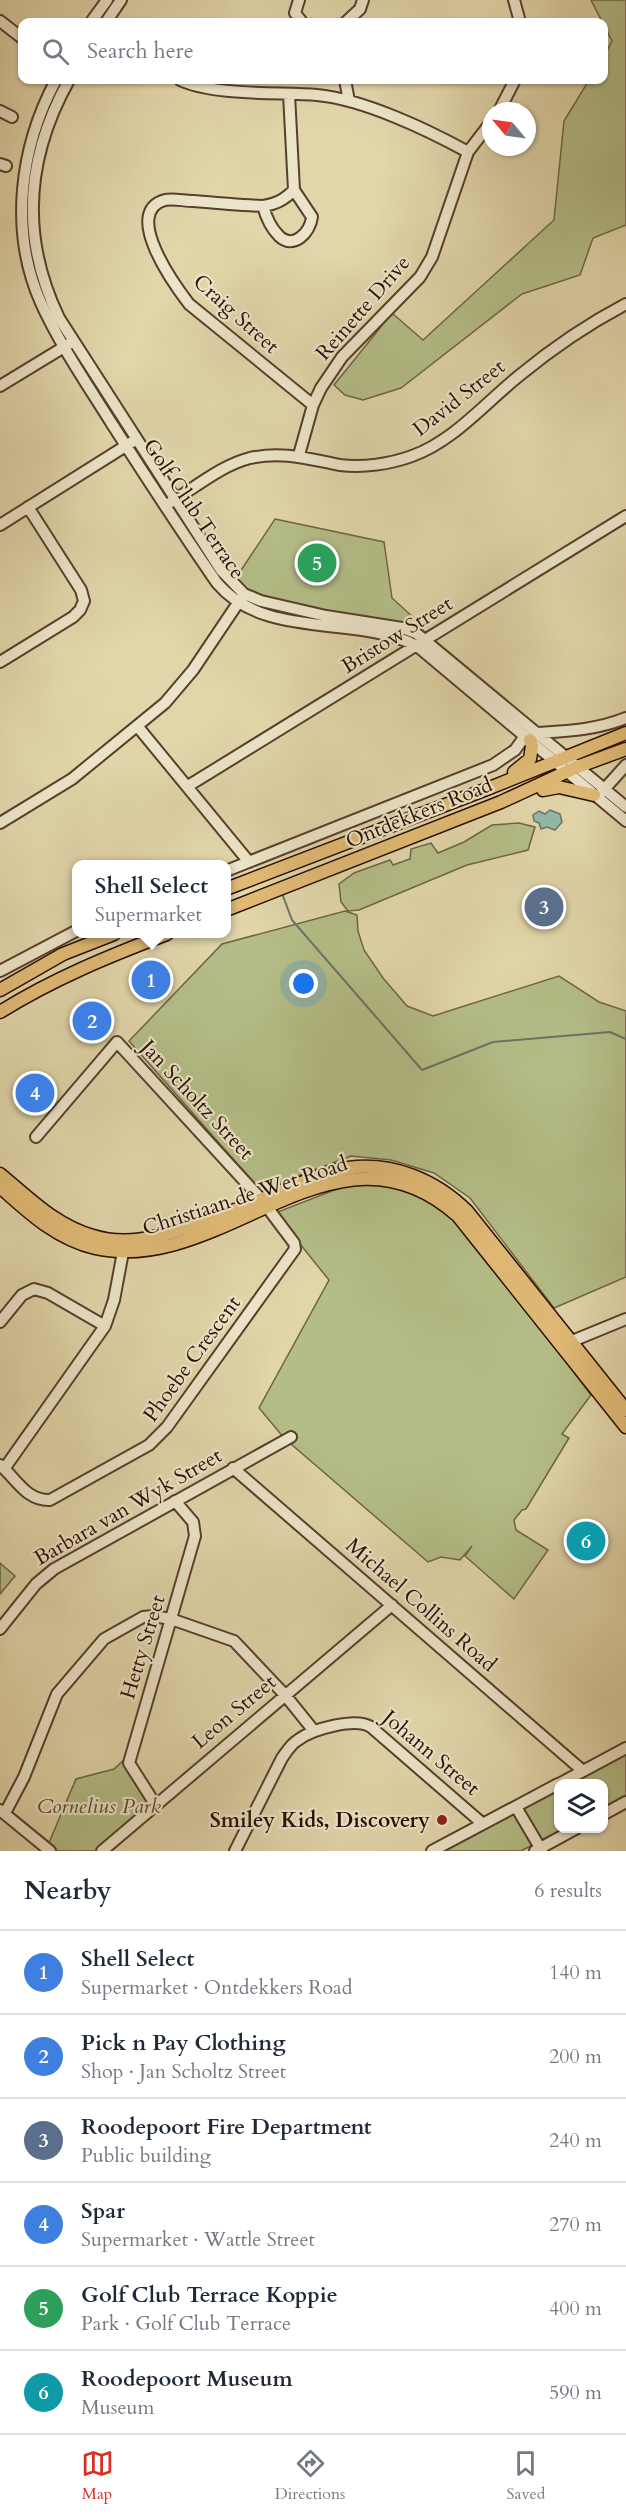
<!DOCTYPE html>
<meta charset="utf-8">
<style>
body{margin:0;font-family:Cardo,serif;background:#f2f2f3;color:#1f2937}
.controls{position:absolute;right:18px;bottom:18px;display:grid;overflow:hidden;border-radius:12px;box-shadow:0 2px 4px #0004}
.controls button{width:54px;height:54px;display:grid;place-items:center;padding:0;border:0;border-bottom:2px solid #e0e1e3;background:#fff;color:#1f2937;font:30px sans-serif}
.compass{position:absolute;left:482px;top:102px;width:54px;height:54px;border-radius:50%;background:#fff;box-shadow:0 2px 4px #0004;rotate:299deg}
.you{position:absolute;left:304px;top:984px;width:21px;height:21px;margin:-15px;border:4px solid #fff;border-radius:50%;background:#1a73e8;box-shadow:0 0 0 9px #1a73e833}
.badge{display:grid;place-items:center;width:39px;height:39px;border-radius:50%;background:#d93025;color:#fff;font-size:20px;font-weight:700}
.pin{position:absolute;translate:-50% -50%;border:3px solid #fff;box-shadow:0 2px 6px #0006}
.popup{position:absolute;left:72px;top:860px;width:159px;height:78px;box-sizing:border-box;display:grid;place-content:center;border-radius:12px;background:#fff;filter:drop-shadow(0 2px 4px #0005);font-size:20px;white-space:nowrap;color:#747a83}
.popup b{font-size:22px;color:#1f2937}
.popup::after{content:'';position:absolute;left:50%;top:100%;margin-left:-12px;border:12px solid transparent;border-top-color:#fff}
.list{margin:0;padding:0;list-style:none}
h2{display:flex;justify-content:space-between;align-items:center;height:78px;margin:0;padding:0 24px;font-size:26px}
h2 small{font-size:20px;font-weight:400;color:#747a83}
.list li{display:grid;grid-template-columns:39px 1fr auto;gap:18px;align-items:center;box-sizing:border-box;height:84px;padding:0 24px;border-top:2px solid #e0e1e3}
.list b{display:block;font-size:22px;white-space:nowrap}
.list p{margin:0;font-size:20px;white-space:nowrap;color:#747a83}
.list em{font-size:20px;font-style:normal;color:#747a83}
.icon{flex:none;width:33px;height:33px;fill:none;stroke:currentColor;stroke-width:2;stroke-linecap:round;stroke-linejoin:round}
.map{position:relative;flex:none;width:626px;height:1851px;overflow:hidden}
.search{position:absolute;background:#fff;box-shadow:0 2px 4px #0004;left:18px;right:18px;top:18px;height:66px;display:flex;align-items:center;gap:15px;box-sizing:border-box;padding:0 21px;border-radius:12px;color:#747a83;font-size:22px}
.sheet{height:582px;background:#fff}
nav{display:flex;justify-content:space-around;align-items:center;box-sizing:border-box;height:84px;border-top:2px solid #e0e1e3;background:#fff;font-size:16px;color:#747a83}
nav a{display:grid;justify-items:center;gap:3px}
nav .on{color:#d93025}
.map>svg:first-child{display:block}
.green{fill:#b4bd87;stroke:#6e6544;stroke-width:1.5}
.water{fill:#94b9a8;stroke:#697465;stroke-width:1.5}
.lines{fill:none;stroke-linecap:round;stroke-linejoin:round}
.stream{stroke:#697465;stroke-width:2}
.minor-casing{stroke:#573f2b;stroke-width:14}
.major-casing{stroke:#290d01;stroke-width:15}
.minor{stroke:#ece4c8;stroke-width:10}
.major{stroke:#e0ba75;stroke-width:12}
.poi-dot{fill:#8f2418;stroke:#ece4c8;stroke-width:2}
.labels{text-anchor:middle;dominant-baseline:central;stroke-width:4.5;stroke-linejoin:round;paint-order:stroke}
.street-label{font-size:21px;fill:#290d01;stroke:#ece4c8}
.park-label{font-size:21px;font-style:italic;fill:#5a4b30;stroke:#ece4c8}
.poi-label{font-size:21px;font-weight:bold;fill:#290d01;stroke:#ece4c8;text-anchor:end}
</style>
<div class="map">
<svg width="626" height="1851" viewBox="0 0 626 1851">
<rect width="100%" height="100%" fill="#e1d5aa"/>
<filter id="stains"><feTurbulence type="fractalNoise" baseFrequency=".00333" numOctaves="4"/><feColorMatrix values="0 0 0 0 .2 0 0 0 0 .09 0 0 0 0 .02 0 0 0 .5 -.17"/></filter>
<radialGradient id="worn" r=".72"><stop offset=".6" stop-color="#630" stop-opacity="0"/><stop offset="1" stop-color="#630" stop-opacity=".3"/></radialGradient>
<path class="green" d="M591 0H626V225L593 238 580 275 522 294 401 388 363 400 345 395 334 385 392 313 423 340 554 220 564 121 589 80H604V56L612 41Z
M275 519 384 542 392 598 414 618 416 633 287 608 232 584Z
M519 823 535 827 528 850 467 865 359 910 348 911 341 902 339 884 354 873 390 860 393 865 410 859 411 849 431 843 438 853 464 842 492 825Z
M345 911 357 915 358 931 364 950 383 978 407 1006 433 1016 559 976 599 1002 626 1011V1277L554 1308 470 1198 434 1173 391 1160 351 1156 266 1188 257 1186 129 1041 222 944Z
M377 1181 432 1199 469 1231 591 1395 562 1434 569 1438 526 1509 522 1510 514 1520 516 1530 548 1550 514 1599 465 1556 472 1546 460 1560 441 1557 428 1562 284 1438 259 1408 329 1280 275 1213 350 1184Z
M0 1563 15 1576 0 1594Z
M626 1754V1795L604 1807V1784H571Z
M125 1759 151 1801 97 1851H56L48 1845 76 1779 114 1769Z
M558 1790V1828L563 1829 521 1851H443Z"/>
<path class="water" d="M550 810 560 814 562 822 555 830 547 827 541 829 539 823 534 821 533 815 539 811 545 814Z"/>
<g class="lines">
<path class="stream" d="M283 896 292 920 422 1070 493 1042 610 1032 626 1039"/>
<g class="minor-casing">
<path id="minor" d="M299 0 295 13 302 22
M514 0 520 22
M0 21 22 38
M91 22 107 0
M106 22 121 0
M346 22 360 9 363 0
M56 80C20 147 9 231 41 303 60 345 87 384 112 424 146 477 181 531 217 583 266 641 356 614 417 646L626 821
M69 80C26 157 20 237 59 318L221 570 244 594 261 601 326 616 402 628 416 633 626 807
M180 80C214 96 279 92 317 95 363 99 428 130 468 152
M345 80 349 101
M289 94 294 190C284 200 276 204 263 206 239 205 216 203 193 201 184 201 173 198 165 200 121 212 176 287 189 304L313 405
M0 111 12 117
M499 111 515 80
M0 164 6 166
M263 206C266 217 271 228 279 236 293 250 310 233 312 217L294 190
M0 386 69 344
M299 455 313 405 321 388 342 357 420 277 432 257 468 152 491 122
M171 502C196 487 222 465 250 458 284 451 308 459 340 465 363 468 390 464 412 456 454 441 486 402 520 375 554 347 588 324 626 304
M0 525 132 442
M0 662 73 617 80 610 84 601 81 590 28 507
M138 727 249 862
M536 733C568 731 596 730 626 718
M188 786 626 516
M600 794 626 765
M0 823 72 779 165 703 193 670 242 597
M226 871 493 765 515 750 525 736
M0 971 76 931
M0 1322 22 1295 34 1289 48 1293 105 1326
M565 1344 626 1319
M0 1465C16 1478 26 1501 50 1500L149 1445 167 1427 295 1249 294 1243 261 1199 117 1042 36 1137
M233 1468 583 1771
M4 1469 105 1326 114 1300 123 1252
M0 1629 36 1584 54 1569 291 1437
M559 1784 626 1748
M155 1804 129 1763 195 1536 193 1522 175 1501
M516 1807 542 1851
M0 1810 50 1851
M5 1813 24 1777 57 1694 104 1639 143 1617 153 1616 171 1619 234 1641 285 1695 314 1731
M604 1814 626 1802
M102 1851 392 1605
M235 1851 282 1758C287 1751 291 1744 298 1740 312 1729 356 1717 371 1727L483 1824
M432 1851 558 1784
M535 1851 577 1828"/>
</g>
<g class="major-casing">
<path id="major" d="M514 772 530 759 532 746 530 740
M543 790 559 787 594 795
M226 889 487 789 626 733
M226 910 501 802 577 767 626 749
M0 990 63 954 114 934
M0 1012C53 979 109 956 167 934
M0 1174C29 1198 56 1226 93 1236 125 1246 155 1238 186 1228 223 1216 260 1200 296 1185 313 1179 330 1170 348 1168 393 1162 435 1180 467 1211L626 1410
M0 1187C28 1212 56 1239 95 1248 224 1277 335 1106 458 1216L626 1427"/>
</g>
<use href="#minor" class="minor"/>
<use href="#major" class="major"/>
</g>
<circle class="poi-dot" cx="442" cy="1820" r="6"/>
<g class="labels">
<g class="street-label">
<text transform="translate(363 308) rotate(-49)">Reinette Drive</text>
<text transform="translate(236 314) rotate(42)">Craig Street</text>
<text transform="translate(459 398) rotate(-38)">David Street</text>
<text transform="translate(194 509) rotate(56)">Golf Club Terrace</text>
<text transform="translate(397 635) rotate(-32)">Bristow Street</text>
<text transform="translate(419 813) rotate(-22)">Ontdekkers Road</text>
<text transform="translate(197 1100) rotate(47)">Jan Scholtz Street</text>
<text transform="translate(245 1196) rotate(-18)">Christiaan de Wet Road</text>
<text transform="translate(192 1359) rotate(-54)">Phoebe Crescent</text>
<text transform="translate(128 1507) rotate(-30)">Barbara van Wyk Street</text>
<text transform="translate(421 1605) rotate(41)">Michael Collins Road</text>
<text transform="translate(143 1647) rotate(-73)">Hetty Street</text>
<text transform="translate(234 1712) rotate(-40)">Leon Street</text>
<text transform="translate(431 1753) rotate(40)">Johann Street</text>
</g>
<g class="park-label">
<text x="99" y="1806">Cornelius Park</text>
</g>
<g class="poi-label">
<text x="430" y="1820">Smiley Kids, Discovery</text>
</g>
</g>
<rect width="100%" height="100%" filter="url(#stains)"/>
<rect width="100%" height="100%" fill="url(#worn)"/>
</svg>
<div class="controls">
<button><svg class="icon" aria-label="layers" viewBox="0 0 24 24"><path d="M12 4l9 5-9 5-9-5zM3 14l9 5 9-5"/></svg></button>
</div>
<svg class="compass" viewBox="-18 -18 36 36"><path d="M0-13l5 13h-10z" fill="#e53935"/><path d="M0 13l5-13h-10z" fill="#747a83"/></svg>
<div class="you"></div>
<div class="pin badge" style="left:151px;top:980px;background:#3f7fe0">1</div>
<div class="popup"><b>Shell Select</b>Supermarket</div>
<div class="pin badge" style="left:92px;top:1021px;background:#3f7fe0">2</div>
<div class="pin badge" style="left:544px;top:907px;background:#5c6f8a">3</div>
<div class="pin badge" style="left:35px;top:1093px;background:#3f7fe0">4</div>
<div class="pin badge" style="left:317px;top:563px;background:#2e9e5b">5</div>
<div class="pin badge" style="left:586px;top:1541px;background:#0f9aa8">6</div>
<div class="search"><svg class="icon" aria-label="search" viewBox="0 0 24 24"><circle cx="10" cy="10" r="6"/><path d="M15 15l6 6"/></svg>Search here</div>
</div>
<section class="sheet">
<h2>Nearby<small>6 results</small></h2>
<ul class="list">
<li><span class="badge" style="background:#3f7fe0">1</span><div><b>Shell Select</b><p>Supermarket · Ontdekkers Road</p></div><em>140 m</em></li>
<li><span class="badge" style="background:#3f7fe0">2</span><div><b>Pick n Pay Clothing</b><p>Shop · Jan Scholtz Street</p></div><em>200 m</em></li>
<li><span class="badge" style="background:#5c6f8a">3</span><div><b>Roodepoort Fire Department</b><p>Public building</p></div><em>240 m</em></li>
<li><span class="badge" style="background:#3f7fe0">4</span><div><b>Spar</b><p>Supermarket · Wattle Street</p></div><em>270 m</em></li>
<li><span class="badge" style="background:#2e9e5b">5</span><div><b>Golf Club Terrace Koppie</b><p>Park · Golf Club Terrace</p></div><em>400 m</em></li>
<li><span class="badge" style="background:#0f9aa8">6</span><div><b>Roodepoort Museum</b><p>Museum</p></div><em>590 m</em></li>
</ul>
</section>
<nav>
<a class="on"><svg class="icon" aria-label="map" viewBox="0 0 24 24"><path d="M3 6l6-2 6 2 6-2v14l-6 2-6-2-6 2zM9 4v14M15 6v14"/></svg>Map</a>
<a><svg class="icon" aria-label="directions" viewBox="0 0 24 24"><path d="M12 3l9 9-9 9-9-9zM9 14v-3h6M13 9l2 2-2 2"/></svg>Directions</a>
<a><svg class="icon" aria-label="saved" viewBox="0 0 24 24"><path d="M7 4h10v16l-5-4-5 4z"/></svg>Saved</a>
</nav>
